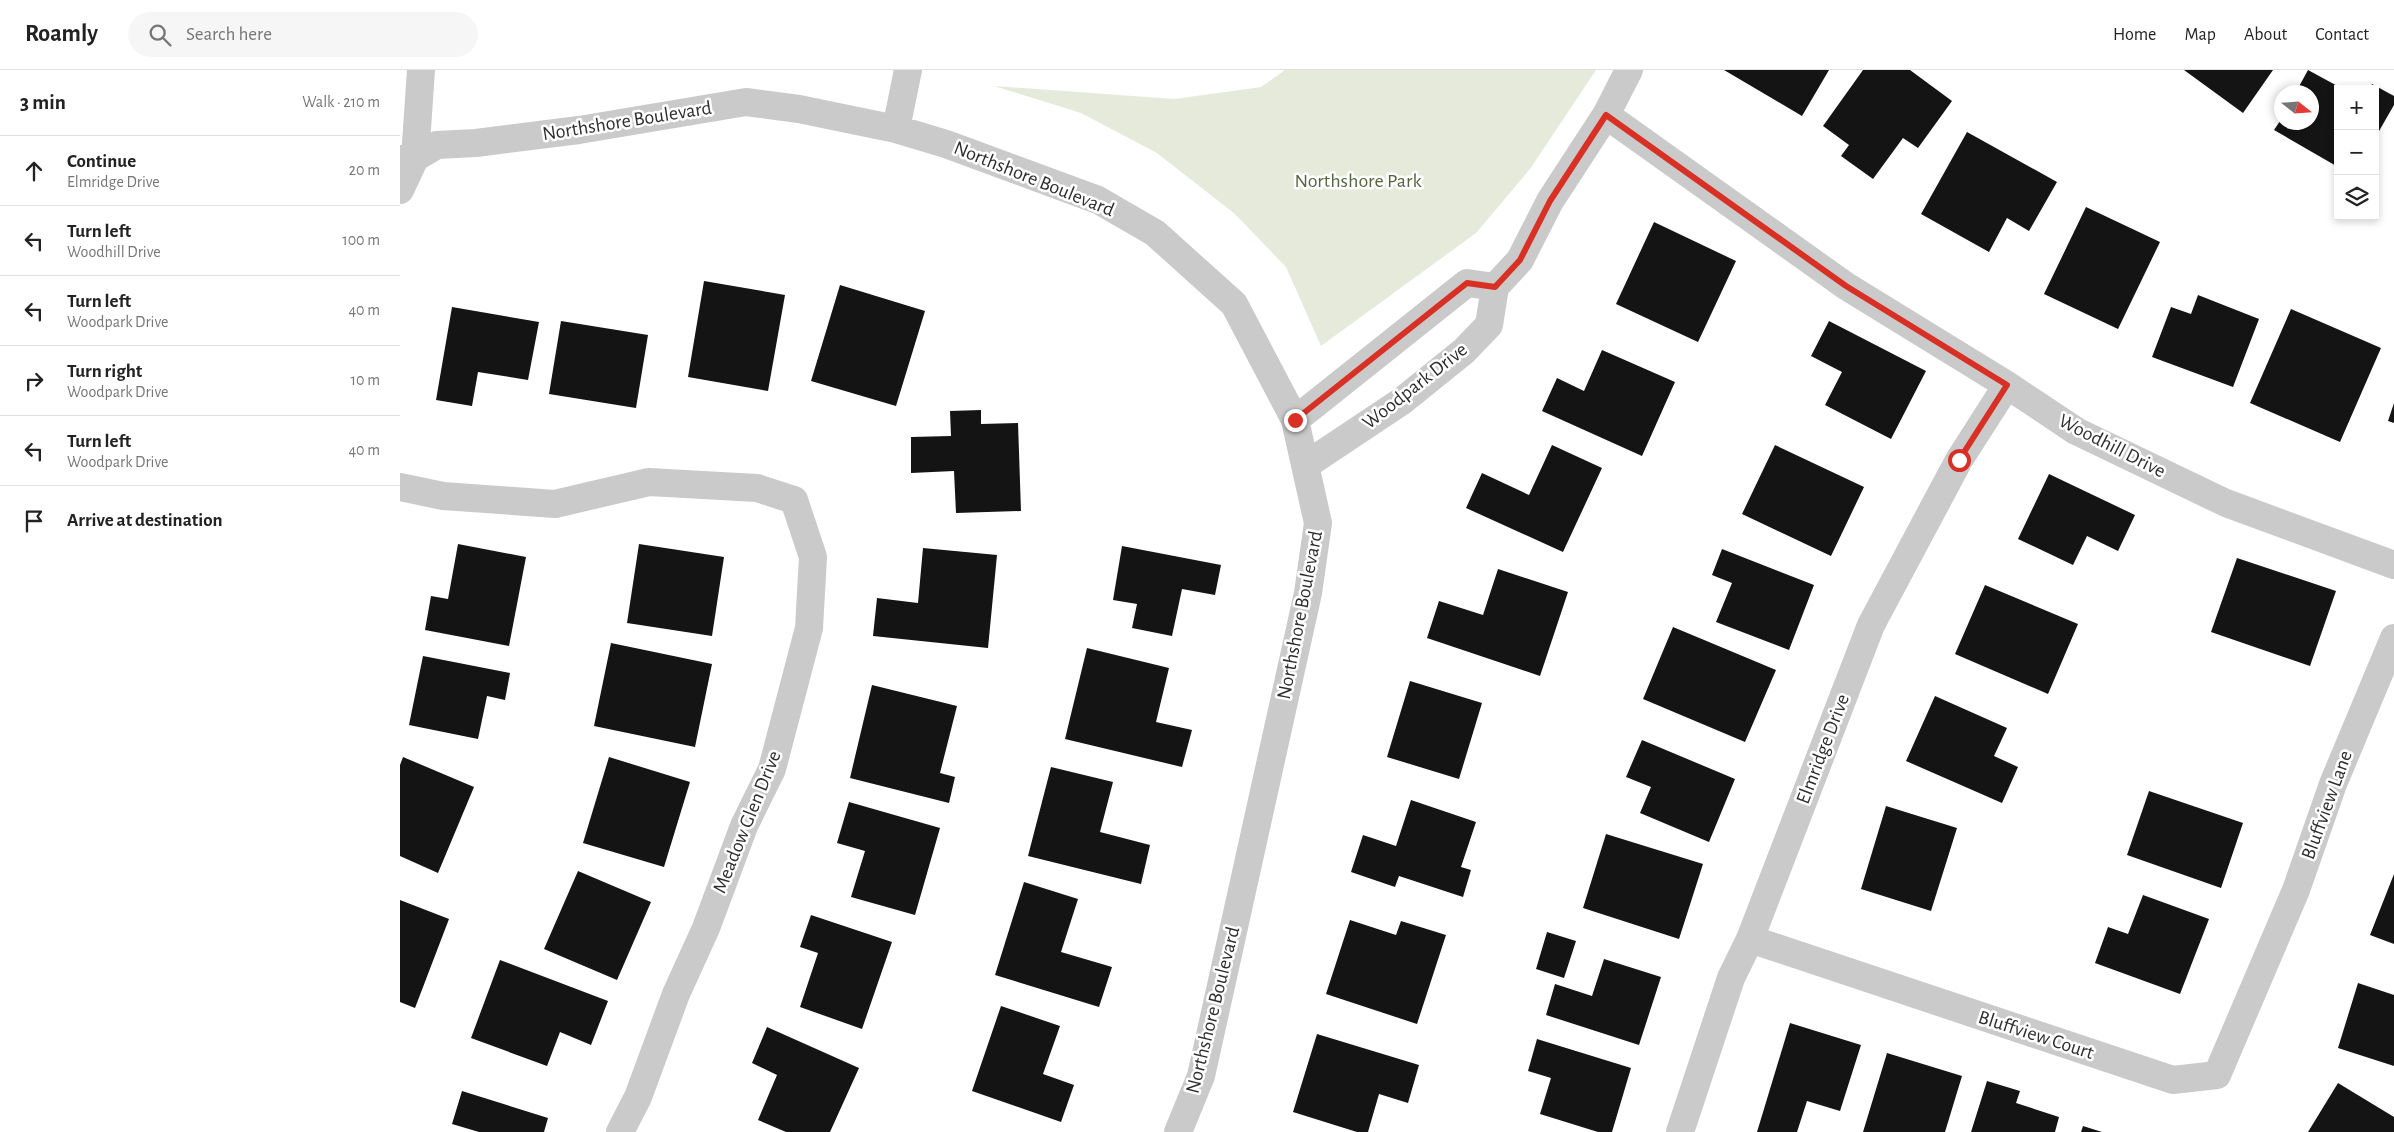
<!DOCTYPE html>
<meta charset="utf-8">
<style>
body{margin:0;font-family:"Alegreya Sans",sans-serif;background:#f6f6f6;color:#222}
.controls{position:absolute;right:15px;top:15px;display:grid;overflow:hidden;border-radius:0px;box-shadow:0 2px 8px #0003}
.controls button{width:45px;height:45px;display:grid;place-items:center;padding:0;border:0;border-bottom:1px solid #e0e0e0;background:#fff;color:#222;font:25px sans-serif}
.compass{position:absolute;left:1874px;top:15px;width:45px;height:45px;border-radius:50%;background:#fff;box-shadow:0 2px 8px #0003;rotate:107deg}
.stop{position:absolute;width:15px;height:15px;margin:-11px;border:4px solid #d93025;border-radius:50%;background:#fff}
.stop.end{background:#d93025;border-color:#fff;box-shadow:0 1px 5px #0008}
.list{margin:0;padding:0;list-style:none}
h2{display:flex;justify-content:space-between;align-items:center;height:65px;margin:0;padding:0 20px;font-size:21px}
h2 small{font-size:16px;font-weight:400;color:#767676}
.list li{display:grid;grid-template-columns:32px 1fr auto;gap:15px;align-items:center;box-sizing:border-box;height:70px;padding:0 20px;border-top:1px solid #e0e0e0}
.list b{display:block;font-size:19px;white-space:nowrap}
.list p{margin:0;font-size:16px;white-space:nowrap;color:#767676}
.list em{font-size:16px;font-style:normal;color:#767676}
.icon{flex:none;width:28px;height:28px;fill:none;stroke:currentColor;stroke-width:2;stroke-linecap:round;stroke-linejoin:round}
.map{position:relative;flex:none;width:1994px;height:1062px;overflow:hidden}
header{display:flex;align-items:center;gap:30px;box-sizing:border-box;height:70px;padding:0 25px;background:#fff;border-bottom:1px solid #e0e0e0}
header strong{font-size:24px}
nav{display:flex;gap:28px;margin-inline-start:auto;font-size:18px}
.search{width:350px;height:45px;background:#f6f6f6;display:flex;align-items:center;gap:12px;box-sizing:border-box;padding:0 18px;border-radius:28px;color:#767676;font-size:19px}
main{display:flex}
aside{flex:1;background:#fff}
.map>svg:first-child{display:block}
.green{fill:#e5eadb}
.building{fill:#141414}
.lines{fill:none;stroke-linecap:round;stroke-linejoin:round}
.minor{stroke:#cacaca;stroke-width:28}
.route{stroke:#d93025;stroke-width:6}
.labels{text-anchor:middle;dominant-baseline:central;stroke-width:5;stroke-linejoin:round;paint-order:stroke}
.street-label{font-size:20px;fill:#2d2d2d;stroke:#fff}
.park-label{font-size:20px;fill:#55663c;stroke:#fff}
</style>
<header>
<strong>Roamly</strong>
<div class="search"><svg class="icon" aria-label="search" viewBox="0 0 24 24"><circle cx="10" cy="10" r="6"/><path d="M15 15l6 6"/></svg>Search here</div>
<nav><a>Home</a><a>Map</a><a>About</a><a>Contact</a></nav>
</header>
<main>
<aside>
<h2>3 min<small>Walk · 210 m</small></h2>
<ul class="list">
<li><svg class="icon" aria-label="ahead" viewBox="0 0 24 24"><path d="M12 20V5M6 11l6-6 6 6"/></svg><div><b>Continue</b><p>Elmridge Drive</p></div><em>20 m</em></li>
<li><svg class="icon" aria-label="left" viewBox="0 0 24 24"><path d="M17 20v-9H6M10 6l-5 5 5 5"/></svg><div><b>Turn left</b><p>Woodhill Drive</p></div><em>100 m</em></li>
<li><svg class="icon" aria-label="left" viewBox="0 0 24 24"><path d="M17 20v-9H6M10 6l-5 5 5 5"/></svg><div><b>Turn left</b><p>Woodpark Drive</p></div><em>40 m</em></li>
<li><svg class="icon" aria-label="right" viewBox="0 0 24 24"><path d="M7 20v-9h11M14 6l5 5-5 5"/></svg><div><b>Turn right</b><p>Woodpark Drive</p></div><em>10 m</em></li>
<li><svg class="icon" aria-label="left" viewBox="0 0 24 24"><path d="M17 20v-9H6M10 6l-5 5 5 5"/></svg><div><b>Turn left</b><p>Woodpark Drive</p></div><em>40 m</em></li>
<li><svg class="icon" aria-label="arrive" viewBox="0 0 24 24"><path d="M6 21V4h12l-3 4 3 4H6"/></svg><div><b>Arrive at destination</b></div></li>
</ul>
</aside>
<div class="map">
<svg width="1994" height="1062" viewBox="0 0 1994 1062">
<rect width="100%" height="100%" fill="#fff"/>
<path class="green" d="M885 0H1196L1130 99 1076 163 921 276 886 197 835 144 757 83 681 43 594 16 774 29 861 17Z"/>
<path class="building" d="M1324 0H1429L1402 46Z
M1463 0H1510L1552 31 1518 78 1503 68 1473 109 1441 86 1449 75 1423 56Z
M1784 0H1873L1843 43Z
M1908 0 1943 19H1938V97L1874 60 1882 48V52H1912V22H1896Z
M1972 14 1994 26V35L1975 68V19H1970Z
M1567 62 1657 112 1629 161 1607 148 1589 182 1521 144Z
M1686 137 1760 172 1718 259 1644 224Z
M1254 152 1336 191 1298 272 1216 234Z
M304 211 385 225 368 321 288 307Z
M440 215 525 241 496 336 411 311Z
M1798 225 1859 249 1833 317 1752 287 1771 237 1791 244Z
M52 237 139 252 128 310 78 302 72 336 36 330Z
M1891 239 1981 278 1940 372 1850 333Z
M161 251 248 265 236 338 149 324Z
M1429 251 1526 301 1491 369 1425 335 1442 302 1411 286Z
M1202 280 1275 312 1242 386 1142 341 1157 308 1184 321Z
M1994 333V353L1988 351Z
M581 340V354L618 353 621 441 556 443 554 401 511 403V367L551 366 550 341Z
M1152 375 1202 398 1163 482 1066 438 1082 403 1129 425Z
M1375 375 1464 417 1431 486 1342 444Z
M1649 404 1735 445 1718 481 1687 466 1673 495 1618 469Z
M58 474 126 487 109 576 25 560 31 526 48 529Z
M239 474 324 487 312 566 227 553Z
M722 476 821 495 815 525 782 519 772 566 732 558 737 534 713 530Z
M523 478 597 485 588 578 473 566 477 528 518 533Z
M1322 479 1414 515 1389 580 1316 552 1332 513 1312 505Z
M1837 488 1936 521 1910 596 1811 562Z
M1098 499 1168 522 1140 606 1027 568 1039 531 1083 545Z
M1585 515 1678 554 1648 624 1555 584Z
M1273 557 1376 600 1345 672 1243 629Z
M211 573 312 594 295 677 194 656Z
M687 578 769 598 756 652 792 660 782 697 665 669Z
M23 586 110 603 105 630 87 626 78 669 9 655Z
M1010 611 1082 633 1059 709 987 687Z
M472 615 557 636 540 703 555 707 549 733 450 708Z
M1535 626 1607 658 1594 686 1618 697 1602 733 1506 691Z
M1242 670 1335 709 1309 772 1240 743 1251 717 1226 707Z
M3 687 74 717 38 803 0 786V695Z
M209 687 290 712 264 797 183 773Z
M651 697 713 712 700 762 750 775 741 814 628 786Z
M1749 721 1843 753 1821 818 1727 785Z
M1011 730 1076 752 1061 797 1071 800 1063 827 999 806 995 817 951 802 963 765 996 776Z
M449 732 540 758 515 845 451 827 465 781 437 773Z
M1486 736 1557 758 1531 841 1461 819Z
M1206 764 1303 794 1279 869 1183 838Z
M178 801 251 832 217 910 144 879Z
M1994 804V874L1970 865Z
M624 812 678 829 661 882 712 897 699 937 595 905Z
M1743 825 1809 849 1780 924 1695 893 1708 857 1728 864Z
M0 830 49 849 15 938 0 932Z
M411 845 492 872 462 959 400 937 418 883 400 877Z
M950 850 996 865 1001 851 1046 865 1017 954 926 924Z
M1147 862 1176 871 1164 908 1136 899Z
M1204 889 1261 907 1239 975 1146 945 1155 914 1192 926Z
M100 890 208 931 191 975 160 962 147 996 71 968Z
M1958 913 1994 925V996L1938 978Z
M601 936 660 956 643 1004 674 1015 661 1052 572 1021Z
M1390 953 1461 975 1440 1041 1407 1031 1397 1062H1357Z
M367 957 459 998 430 1062H386L358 1050 377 1005 352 993Z
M917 964 1019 995 1008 1033 979 1024 968 1062H957L893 1042Z
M1137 969 1231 998 1212 1062H1198L1140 1044 1151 1008 1128 1001Z
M1487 983 1562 1006 1545 1062H1463Z
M1587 1011 1620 1021 1616 1033 1659 1047 1655 1062H1571Z
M1938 1013 1994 1047V1062H1908Z
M62 1021 148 1048 144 1062H79L52 1054Z
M1683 1056 1702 1062H1681Z"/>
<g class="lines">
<path class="minor" d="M1206 45 1446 216 1607 315 1676 361 1826 433 1994 495
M496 59 508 0
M0 89 15 88 37 75 76 73 179 60 346 32 399 39 496 59 546 74 698 130 755 163 834 234 895 350 918 453 908 523 801 1006 778 1062
M0 120 15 88 21 0
M895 350 1067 213 1095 217
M906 395 1002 331 1064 281 1089 255 1095 217 1120 190 1150 131 1206 45 1229 0
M0 417 43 426 155 434 249 412 357 418 394 430 413 487 409 558 372 699 344 756 306 858 276 924 238 1027 220 1062
M1350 869 1773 1010 1817 1005 1896 820 1933 714 1994 568
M1280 1062 1331 908 1350 869 1471 555 1559 390 1607 315"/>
</g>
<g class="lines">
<path class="route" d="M895 350 1067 213 1095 217 1120 190 1150 131 1206 45 1446 216 1607 315 1559 390"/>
</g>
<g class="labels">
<g class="street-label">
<text transform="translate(227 51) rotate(-9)">Northshore Boulevard</text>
<text transform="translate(634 109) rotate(22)">Northshore Boulevard</text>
<text transform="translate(1015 316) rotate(-38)">Woodpark Drive</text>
<text transform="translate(1712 376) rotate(27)">Woodhill Drive</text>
<text transform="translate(900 545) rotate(-79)">Northshore Boulevard</text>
<text transform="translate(1423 679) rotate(-69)">Elmridge Drive</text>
<text transform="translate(1927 735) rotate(-70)">Bluffview Lane</text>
<text transform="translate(347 752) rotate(-68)">Meadow Glen Drive</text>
<text transform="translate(813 940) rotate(-76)">Northshore Boulevard</text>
<text transform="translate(1636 965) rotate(18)">Bluffview Court</text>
</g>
<g class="park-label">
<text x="958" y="111">Northshore Park</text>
</g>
</g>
</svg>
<div class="controls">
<button>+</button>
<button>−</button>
<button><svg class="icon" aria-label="layers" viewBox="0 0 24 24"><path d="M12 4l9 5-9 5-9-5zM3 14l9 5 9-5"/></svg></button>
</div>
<svg class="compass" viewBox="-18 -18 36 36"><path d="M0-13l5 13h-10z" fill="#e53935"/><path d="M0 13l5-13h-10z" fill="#767676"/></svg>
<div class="stop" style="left:1559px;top:390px"></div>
<div class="stop end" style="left:895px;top:350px"></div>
</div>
</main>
